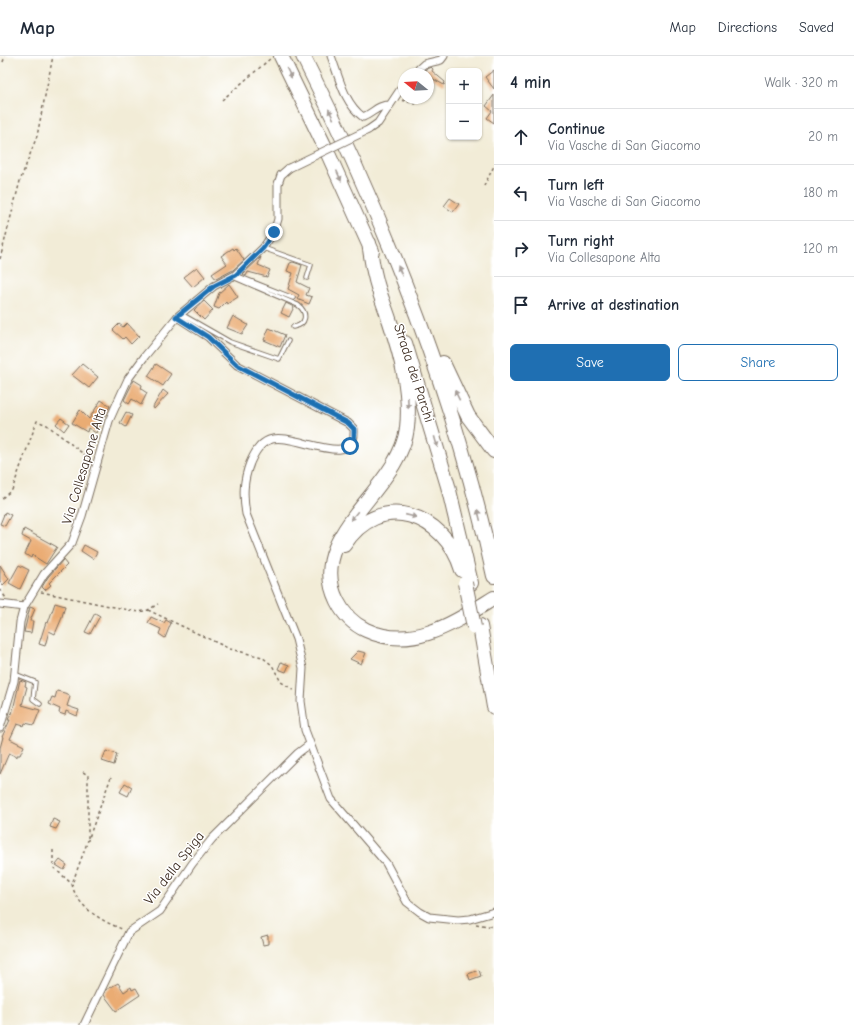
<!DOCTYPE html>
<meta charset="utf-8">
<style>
body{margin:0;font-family:"Comic Neue",sans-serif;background:#f6f6f7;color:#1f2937}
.controls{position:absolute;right:12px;top:12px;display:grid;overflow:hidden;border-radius:6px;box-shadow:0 1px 3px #0004}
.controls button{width:36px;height:36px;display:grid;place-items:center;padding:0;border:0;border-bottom:1px solid #e0e1e3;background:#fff;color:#1f2937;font:20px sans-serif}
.compass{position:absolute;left:398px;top:12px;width:36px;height:36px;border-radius:50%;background:#fff;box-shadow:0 1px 3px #0004;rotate:288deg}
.stop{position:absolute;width:12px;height:12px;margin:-9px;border:3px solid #1f6fb2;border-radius:50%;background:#fff}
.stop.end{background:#1f6fb2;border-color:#fff;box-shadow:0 1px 4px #0008}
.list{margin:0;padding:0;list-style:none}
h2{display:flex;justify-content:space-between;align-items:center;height:52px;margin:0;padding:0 16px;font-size:17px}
h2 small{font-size:13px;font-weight:400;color:#747a83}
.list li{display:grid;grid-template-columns:26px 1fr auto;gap:12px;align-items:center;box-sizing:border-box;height:56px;padding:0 16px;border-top:1px solid #e0e1e3}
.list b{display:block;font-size:15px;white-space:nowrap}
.list p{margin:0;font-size:13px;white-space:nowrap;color:#747a83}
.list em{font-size:13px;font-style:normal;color:#747a83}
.actions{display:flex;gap:8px;padding:12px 16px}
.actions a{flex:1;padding:9px 0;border:1px solid #1f6fb2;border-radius:6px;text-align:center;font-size:14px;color:#1f6fb2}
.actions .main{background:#1f6fb2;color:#fff}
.icon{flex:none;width:22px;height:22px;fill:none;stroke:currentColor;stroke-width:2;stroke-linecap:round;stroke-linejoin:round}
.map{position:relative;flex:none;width:494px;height:969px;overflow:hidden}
header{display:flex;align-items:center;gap:24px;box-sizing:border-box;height:56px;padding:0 20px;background:#fff;border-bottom:1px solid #e0e1e3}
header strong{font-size:19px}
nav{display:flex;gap:22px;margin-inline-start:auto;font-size:14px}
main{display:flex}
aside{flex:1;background:#fff}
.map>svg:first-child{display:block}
.building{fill:#eaac73}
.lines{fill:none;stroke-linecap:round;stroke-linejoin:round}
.service-casing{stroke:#7b6e5f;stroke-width:5.5}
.minor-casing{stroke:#7b6e5f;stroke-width:9}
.motorway-casing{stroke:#7b6e5f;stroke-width:16}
.path{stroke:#7b6e5f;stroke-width:1.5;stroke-dasharray:3 3;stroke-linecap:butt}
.service{stroke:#fff;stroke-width:3.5}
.minor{stroke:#fff;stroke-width:7}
.motorway{stroke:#fff;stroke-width:14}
.minor-bridge-casing{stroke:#7b6e5f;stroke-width:9;stroke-linecap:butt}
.motorway-bridge-casing{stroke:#7b6e5f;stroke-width:16;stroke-linecap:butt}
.minor-bridge{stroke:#fff;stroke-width:7}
.motorway-bridge{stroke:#fff;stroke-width:14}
.oneway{fill:#a79f9a}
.route{stroke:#1f6fb2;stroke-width:5}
.labels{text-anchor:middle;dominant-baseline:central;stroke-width:3;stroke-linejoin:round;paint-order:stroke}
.street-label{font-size:14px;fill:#3b2a1e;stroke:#fff}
</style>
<header>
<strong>Map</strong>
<nav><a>Map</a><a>Directions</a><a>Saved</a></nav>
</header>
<main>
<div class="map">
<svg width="494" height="969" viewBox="0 0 494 969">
<rect width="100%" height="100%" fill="#fff"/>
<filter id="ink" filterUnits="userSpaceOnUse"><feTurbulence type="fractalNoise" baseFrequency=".025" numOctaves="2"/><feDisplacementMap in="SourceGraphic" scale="8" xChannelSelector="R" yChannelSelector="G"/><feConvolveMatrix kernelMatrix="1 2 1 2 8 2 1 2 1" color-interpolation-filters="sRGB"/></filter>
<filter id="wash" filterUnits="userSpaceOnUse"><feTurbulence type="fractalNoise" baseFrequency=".012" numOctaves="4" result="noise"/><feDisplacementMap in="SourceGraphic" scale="16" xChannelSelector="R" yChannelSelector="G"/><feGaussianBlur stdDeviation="0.9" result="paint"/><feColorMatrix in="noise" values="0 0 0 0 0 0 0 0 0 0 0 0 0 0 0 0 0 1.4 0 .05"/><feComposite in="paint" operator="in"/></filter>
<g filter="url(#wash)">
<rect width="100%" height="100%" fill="#f2ecd7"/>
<g id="blocks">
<path class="building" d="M431 11 433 13 432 15 445 26 444 29 428 20V18H420L426 13Z
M494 14V33L485 21Z
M494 39V67L487 62 492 55 486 50Z
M450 142 459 148 453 156 444 150Z
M233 192 234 194 236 192 244 204 233 214 216 223 212 218 227 208 221 200Z
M261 201 258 209 270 214 267 221 248 216 246 220 243 218Z
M293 206 302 209 297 226 309 232 306 239 312 241 309 248 297 243 299 239 288 233 293 217 287 215 290 207Z
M197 211 205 221 193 231 184 221Z
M229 228 238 241 227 248 226 246 219 253 214 251 219 237Z
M204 245 213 254 204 264 194 254Z
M286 247 294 251 289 261 281 257Z
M233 260 248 269 242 278 227 272Z
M127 267 139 280 131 288 125 281 123 283 113 274 119 268 123 271Z
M269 272 285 279 280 291 264 284Z
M82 308 98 321 89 332 72 319Z
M156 308 171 318 163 330 148 320Z
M134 324 142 329 141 333 147 337 141 349 132 343 129 348 124 344Z
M163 334 168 338 154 353 153 351Z
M101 344 110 350 96 377 88 372 87 376 72 367 80 354 89 363Z
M126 356 132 359 126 371 120 367Z
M61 362 69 368 64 375 56 368Z
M5 456 11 459 5 470 0 468Z
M24 473 57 491 46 508 32 499 31 502 25 498 31 485 22 480Z
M84 489 97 496 93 503 81 495Z
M63 504 67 509 49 527 51 529 45 534 42 531 48 521Z
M0 509 9 523 3 529 0 525Z
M19 509 29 514 20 533 9 527Z
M55 547 65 550 61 564 55 578 49 575 45 590 39 588 46 566 48 567Z
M30 551 35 553 30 565H33L31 577 24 576Z
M95 557 100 560 90 578 85 576Z
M151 561 164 567 166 564 171 567 165 582 159 578 161 573 148 567Z
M358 595 366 597 361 608 350 603Z
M281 606 289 609 286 616 278 613Z
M20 624 26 626 25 630 27 631 22 649 40 654 34 669 25 667 24 670 17 668 10 683 24 690 20 699H17V701L9 697 0 718V692L3 681H2L10 664H8L11 657 12 658Z
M57 635 68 638 70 641 67 650 79 654 77 660 66 655 65 659 59 657 60 653 49 648 52 641 55 642Z
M106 695 117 698 114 709 102 705Z
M125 727 132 731 128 740 120 736Z
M53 763 60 766 56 773 50 771Z
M60 804 67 809 64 814 56 809Z
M268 879V888L263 889 261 881Z
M479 914 481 920 470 924 468 918Z
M118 927 124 936 131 931 132 934 136 932 140 939 116 955 104 939 106 934Z"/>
</g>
</g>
<g filter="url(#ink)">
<use href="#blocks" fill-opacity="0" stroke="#7b6e5f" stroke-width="1"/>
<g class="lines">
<g class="service-casing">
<path id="service" d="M263 192 311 209 307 222
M235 219 293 242
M233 221 298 249C308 257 307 269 293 271
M181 258 230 286 279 303 288 285
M15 618 35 626 33 643 40 648"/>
</g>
<g class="minor-casing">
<path id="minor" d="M331 0C339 21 344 47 363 61 373 57 378 49 389 49
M413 18 424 8 441 4 444 0
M368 74 378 67 404 28
M177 261 208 281 237 309 348 367 354 373C357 417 292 374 269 384 259 388 254 398 250 407 243 425 243 440 246 458L296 583 303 612 301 645 305 674 331 743 386 807 407 846 420 856 429 861 458 864 470 863 494 856
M0 548 24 551
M0 672 14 625 20 566 24 551 44 518 72 487 82 460 109 365 128 323 145 300 177 261 214 230 235 219 263 192 274 176 278 163V128L281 119 289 112
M84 969 129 876 160 855 192 808 212 783 298 697 310 688"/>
</g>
<g class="motorway-casing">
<path id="motorway" d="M281 0 325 91 372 195
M303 0C386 165 455 339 494 520
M369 187C371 198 372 209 375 220 378 235 385 250 390 266 401 299 411 336 407 372 400 434 304 479 337 545 343 557 353 568 366 574 413 596 455 566 494 542
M405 287 448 430 471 527
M443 307 468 360 494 395
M344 489C379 434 445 457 462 514
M480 570 494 651"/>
</g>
<path class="path" d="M3 6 5 0
M222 44 271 2
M402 44 414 48 419 42
M484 130 494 110
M0 203 20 125 37 80 53 0
M2 442 12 434 37 365 47 369 91 404
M0 534 6 542
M41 536 139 556 148 554 158 548
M148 554 230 593 262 601 272 609 281 626 295 635
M83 716 88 719V782
M111 721 72 828C76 850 101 865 122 873
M53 794V811L72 828
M476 868 494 871"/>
<use href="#service" class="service"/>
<use href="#minor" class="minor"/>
<use href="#motorway" class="motorway"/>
<g class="minor-bridge-casing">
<path id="minor-bridge" d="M289 112 368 74"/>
</g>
<g class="motorway-bridge-casing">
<path id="motorway-bridge" d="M465 527 474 571"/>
</g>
<use href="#minor-bridge" class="minor-bridge"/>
<use href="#motorway-bridge" class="motorway-bridge"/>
</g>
<defs><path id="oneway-solid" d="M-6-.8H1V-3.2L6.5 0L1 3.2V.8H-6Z"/></defs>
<g class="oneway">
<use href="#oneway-solid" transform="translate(289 17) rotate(63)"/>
<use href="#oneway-solid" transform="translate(331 58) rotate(-116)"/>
<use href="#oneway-solid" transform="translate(339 120) rotate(66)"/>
<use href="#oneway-solid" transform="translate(400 215) rotate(-112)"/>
<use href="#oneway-solid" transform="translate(457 339) rotate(-116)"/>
<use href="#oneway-solid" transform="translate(408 347) rotate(88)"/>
<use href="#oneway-solid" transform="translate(436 386) rotate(74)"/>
<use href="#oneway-solid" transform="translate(479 459) rotate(-104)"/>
<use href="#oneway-solid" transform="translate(354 460) rotate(129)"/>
<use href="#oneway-solid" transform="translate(411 460) rotate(13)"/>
</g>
</g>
<g class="lines" filter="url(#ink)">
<path class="route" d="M274 176 263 192 236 219 214 230 176 261 208 281 237 309 348 367 354 373V383L350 390"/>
</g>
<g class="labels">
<g class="street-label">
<text transform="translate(414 317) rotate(72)">Strada dei Parchi</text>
<text transform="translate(84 410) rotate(-73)">Via Collesapone Alta</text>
<text transform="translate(174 812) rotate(-52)">Via della Spiga</text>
</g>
</g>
</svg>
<div class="controls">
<button>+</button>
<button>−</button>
</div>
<svg class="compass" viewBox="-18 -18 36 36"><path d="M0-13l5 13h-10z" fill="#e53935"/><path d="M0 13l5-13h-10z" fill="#747a83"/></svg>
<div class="stop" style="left:350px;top:390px"></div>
<div class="stop end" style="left:274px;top:176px"></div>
</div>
<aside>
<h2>4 min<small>Walk · 320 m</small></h2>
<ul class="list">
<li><svg class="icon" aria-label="ahead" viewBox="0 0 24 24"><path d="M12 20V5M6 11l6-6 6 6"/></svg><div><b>Continue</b><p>Via Vasche di San Giacomo</p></div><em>20 m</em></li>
<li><svg class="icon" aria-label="left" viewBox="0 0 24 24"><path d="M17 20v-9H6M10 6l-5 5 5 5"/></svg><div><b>Turn left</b><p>Via Vasche di San Giacomo</p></div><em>180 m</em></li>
<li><svg class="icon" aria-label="right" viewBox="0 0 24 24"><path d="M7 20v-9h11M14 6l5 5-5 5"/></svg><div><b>Turn right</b><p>Via Collesapone Alta</p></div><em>120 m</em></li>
<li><svg class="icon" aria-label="arrive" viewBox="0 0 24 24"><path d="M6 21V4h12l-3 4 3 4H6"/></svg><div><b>Arrive at destination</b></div></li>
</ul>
<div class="actions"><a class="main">Save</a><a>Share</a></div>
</aside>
</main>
